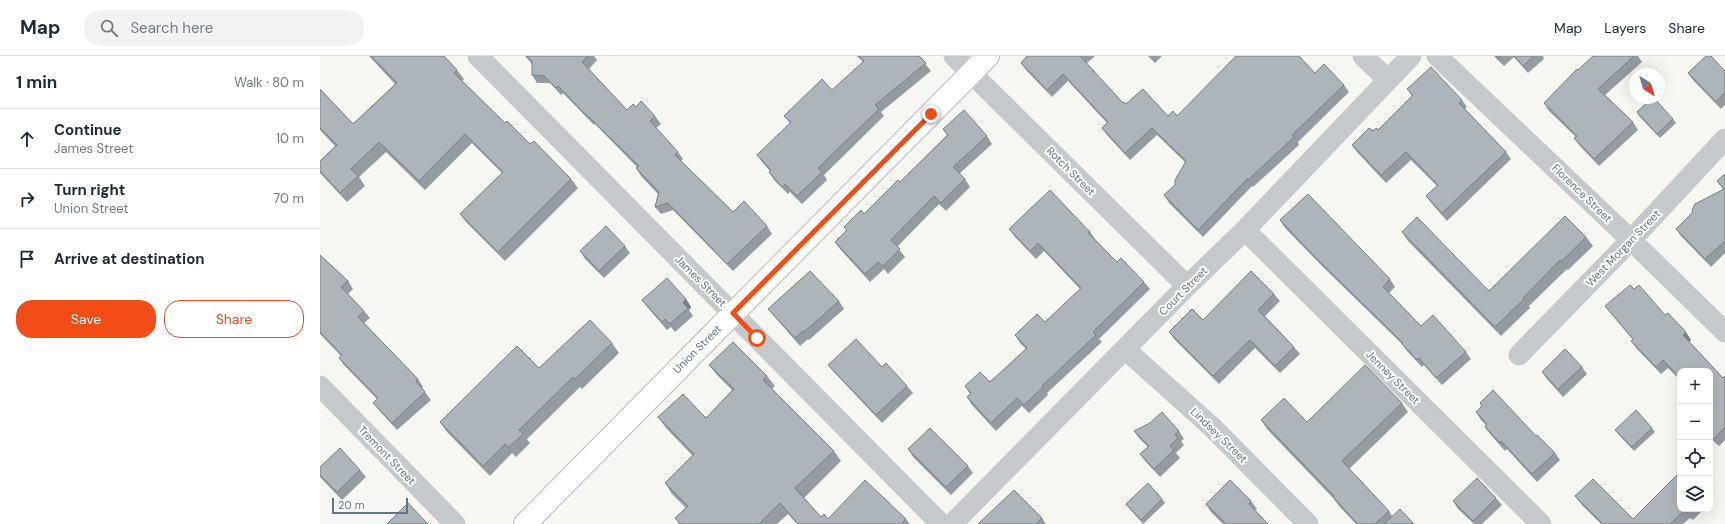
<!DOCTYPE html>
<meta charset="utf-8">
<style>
body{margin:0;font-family:"DM Sans",sans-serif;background:#f2f2f3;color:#1f2937}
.controls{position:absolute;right:12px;bottom:12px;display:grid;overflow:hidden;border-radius:8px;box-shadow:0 4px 16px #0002}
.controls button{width:36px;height:36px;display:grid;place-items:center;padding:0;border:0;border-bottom:1px solid #e0e1e3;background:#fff;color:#1f2937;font:20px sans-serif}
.compass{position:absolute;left:1309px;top:12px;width:36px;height:36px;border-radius:50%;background:#fff;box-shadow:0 4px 16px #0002;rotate:143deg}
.scale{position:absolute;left:12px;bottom:10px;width:76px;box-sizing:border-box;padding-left:4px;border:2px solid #627586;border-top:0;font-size:11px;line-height:14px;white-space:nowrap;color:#627586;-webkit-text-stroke:3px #fff;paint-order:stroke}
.stop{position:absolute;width:12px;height:12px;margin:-9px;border:3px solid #f24d16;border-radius:50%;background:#fff}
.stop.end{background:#f24d16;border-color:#fff;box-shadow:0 1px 4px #0008}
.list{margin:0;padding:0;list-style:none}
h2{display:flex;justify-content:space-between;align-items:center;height:52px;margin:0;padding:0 16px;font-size:17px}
h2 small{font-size:13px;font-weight:400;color:#747a83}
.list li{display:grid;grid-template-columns:26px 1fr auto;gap:12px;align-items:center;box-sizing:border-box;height:60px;padding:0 16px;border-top:1px solid #e0e1e3}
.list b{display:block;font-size:15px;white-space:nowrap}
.list p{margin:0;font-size:13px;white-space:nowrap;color:#747a83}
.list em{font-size:13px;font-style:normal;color:#747a83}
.actions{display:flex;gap:8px;padding:12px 16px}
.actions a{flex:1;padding:9px 0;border:1px solid #f24d16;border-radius:16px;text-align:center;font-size:14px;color:#f24d16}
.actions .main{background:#f24d16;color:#fff}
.icon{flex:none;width:22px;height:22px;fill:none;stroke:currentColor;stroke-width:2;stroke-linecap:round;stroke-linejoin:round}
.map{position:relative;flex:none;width:1405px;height:468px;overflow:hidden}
header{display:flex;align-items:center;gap:24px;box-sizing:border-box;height:56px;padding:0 20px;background:#fff;border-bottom:1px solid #e0e1e3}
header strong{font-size:19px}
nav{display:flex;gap:22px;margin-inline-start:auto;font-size:14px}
.search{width:280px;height:36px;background:#f2f2f3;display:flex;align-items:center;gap:10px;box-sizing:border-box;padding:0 14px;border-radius:22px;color:#747a83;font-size:15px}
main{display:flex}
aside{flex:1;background:#fff}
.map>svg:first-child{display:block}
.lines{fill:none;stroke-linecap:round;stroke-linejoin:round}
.secondary-casing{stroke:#b7bcc1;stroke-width:24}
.minor{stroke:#c5c9cc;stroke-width:21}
.secondary{stroke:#fff;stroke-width:22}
.wall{fill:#959ca1}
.shaded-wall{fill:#797f83}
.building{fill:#adb5bb;stroke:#797f83}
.route{stroke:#f24d16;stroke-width:5}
.labels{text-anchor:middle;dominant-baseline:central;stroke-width:4;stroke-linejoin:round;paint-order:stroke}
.street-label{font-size:11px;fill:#627586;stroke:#fff}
</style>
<header>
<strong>Map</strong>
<div class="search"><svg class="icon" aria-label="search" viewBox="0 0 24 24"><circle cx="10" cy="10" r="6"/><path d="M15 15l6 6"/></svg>Search here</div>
<nav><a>Map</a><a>Layers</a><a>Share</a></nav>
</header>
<main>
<aside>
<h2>1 min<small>Walk · 80 m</small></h2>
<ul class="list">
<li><svg class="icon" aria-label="ahead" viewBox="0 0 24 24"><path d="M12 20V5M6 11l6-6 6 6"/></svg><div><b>Continue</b><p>James Street</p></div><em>10 m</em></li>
<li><svg class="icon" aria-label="right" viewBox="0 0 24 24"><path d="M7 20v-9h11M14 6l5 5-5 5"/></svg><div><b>Turn right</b><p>Union Street</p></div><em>70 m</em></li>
<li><svg class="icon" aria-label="arrive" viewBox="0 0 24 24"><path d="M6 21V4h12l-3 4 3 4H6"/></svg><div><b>Arrive at destination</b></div></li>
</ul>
<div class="actions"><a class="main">Save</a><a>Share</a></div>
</aside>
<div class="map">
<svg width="1405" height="468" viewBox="0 0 1405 468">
<rect width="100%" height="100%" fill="#f6f6f2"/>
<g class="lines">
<g class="secondary-casing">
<path id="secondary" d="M205 468 668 0"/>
</g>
<path class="minor" d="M158 0 621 468
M634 0 867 230
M1043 0 1068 24
M1117 0 1311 184 1405 276
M925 174 1221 468
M806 294 892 371 988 468
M1199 299 1311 184 1405 83
M0 330 135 468
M632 468 867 230 925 174 1091 0"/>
<use href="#secondary" class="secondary"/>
</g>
<path class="wall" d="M49 0H124L137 14 144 23 142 25 185 67 251 123 258 132 185 205 147 167 140 158 182 117 152 87 105 134 66 96 39 121 45 130 27 146 0 117V105L15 90 0 74V33L33 68 75 28Z
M205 0H274L277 4 269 13 307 54 316 51 335 60 341 68 336 72 358 96 363 103 361 105 413 156 447 170 452 178 413 215 353 154 341 158 335 151 338 138 321 120 316 112 317 111 275 68 274 69 243 37 241 39 230 27H217L212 19V8Z
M537 0H599L611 15 561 56 564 60 504 119 507 124 482 148 470 136 468 138 454 124 449 116 450 115 442 106 437 99 470 67 464 60 512 34 543 6Z
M707 0H775L766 8 803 47 848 60H857L995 17 1024 29 1029 36 978 86 979 89 933 131 932 130 883 181 849 147 844 139 855 129 865 106 837 79 810 104 787 79 782 72 787 67 748 25 732 41 706 14 701 7Z
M828 0H842L835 7Z
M1174 0H1223L1224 3 1208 17 1194 1 1184 10Z
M1273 0H1318L1322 6 1285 39 1313 66 1318 74 1279 110 1260 90 1254 82 1256 81 1229 55 1224 47 1258 14Z
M1405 15V49L1401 53 1373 24 1368 17Z
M1087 33 1142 44 1147 51 1145 53 1186 96 1191 103 1127 165 1112 148 1106 140 1117 130 1091 104 1066 127 1037 96 1032 89 1053 75 1058 74 1092 40Z
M1317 56 1353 63 1356 67 1340 82 1319 60Z
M623 73 667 80 672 88 639 118 645 123 650 131 626 155 619 148 577 191 585 201 568 218 564 213 550 226 520 193 515 186 527 174 524 171 544 158 580 126 627 79Z
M1405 118V197L1391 211 1361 180 1356 173 1403 133 1397 125Z
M960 164 1070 223 1075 231 1069 237 1101 270 1146 296 1151 303 1122 329 1104 309 1102 311 1087 295 1082 288 1001 209 965 172Z
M689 173 770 176 775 183 797 206 824 226 830 233 779 283 782 286 727 337 728 339 709 357 702 350 676 375 652 349 647 341 650 338 645 330 670 326 706 293 700 287 695 279 725 266 760 233 724 195 716 203 695 181Z
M1082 176 1169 235 1266 181 1273 190 1248 214 1247 213 1209 250 1210 252 1181 280 1088 185Z
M305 190 310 197 284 222 265 203 260 195Z
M0 199 28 225 33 233 28 238 44 255 50 262 44 267 98 323 103 331 102 332 111 344 77 374 59 354 53 347 57 343 24 309 19 302 21 300 0 278Z
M1314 233 1345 259 1371 284 1369 286 1403 322 1405 320V384L1399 390 1390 382V315H1360V324L1348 312 1341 318 1317 293 1311 285 1313 284 1291 257 1285 250Z
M954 238 960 245 945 260 974 291 980 298 960 317 935 292 899 328 855 284 849 276Z
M366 243 371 251 369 254 373 260 355 276 351 271 347 274 328 252 322 244Z
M519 245 524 253 489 284 488 283 480 290 454 260 448 253Z
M292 287 299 297 262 333 260 331 207 383 210 387 196 401 192 397 170 420 127 376 120 366 219 312Z
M389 309 447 320 455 330 452 333 514 395 521 405 484 442 501 461 508 463H586L590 468H477L468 458 457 468H359L355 462 366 452 352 438 345 427 373 400 346 372 338 361 386 362 412 334 397 319Z
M508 309 562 311 587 330 593 337 562 367 514 316Z
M1262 311 1267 318 1243 341 1227 323 1222 316Z
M1082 347 1088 356 1029 413 1069 455 1072 460 1094 468H1036L1019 450 1014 443 947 373 941 364 987 366Z
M1160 347 1216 380 1235 397 1240 404 1217 426 1187 393 1185 395 1170 378 1165 371 1166 369 1161 364 1156 356 1162 350Z
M1332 372 1335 376 1314 395 1298 378 1295 374Z
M814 375H859L864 383 861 385 864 389 856 397 860 402 840 421 826 406 820 398 828 391 819 382Z
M588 393 648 410 653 417 631 439 593 401Z
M0 411 40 414 46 421 22 444 0 421Z
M1255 440 1313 463 1360 453H1384L1373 464 1370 462 1363 468H1281L1261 448Z
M1176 442 1182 449 1162 468H1154L1138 453 1133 445Z
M842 443 845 447 823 468 809 452 806 448Z
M931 445 937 453 935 454 948 468H903L891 456 886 448Z
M722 462 726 468H658Z"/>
<path class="shaded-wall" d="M366 243 371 251 369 254 363 247Z
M1366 276 1371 284 1368 287 1363 279Z"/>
<path class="building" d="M51 0H124L137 14 134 17 185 67 187 65 210 88 214 85 251 123 178 196 140 158 183 116 145 78 99 125 59 86 31 113 38 120 20 137 0 115V105L17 89 0 72V33L33 68 77 27Z
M207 0H268L262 6 307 54 313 48 316 51 321 45 335 60 330 65 358 96 355 99 413 156 424 145 447 170 407 208 348 147 335 151 339 136 316 112 319 110 269 61H268L238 30 236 32 224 20 212 19V5Z
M539 0H599L606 7 555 49 559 53 498 112 502 116 477 140 465 128 462 131 449 116 451 114 437 99 471 66 464 60 502 23 512 34 544 5Z
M707 0H762L761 1 803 47 804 46 806 48 823 33 848 60 853 55 857 60 916 0H979L995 17 1004 8 1024 29 972 79 974 81 928 124 927 123 878 174 844 139 855 129V124L866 105 832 72 805 97 782 72 788 66 743 18 727 34 701 7Z
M1176 0H1181L1178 3Z
M1194 0H1213L1203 10Z
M1273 0H1314L1278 33 1313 66 1274 103 1254 82 1257 80 1224 47 1257 13 1258 14Z
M1386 0H1391L1405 15V36L1396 46 1368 17Z
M1111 11 1142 44 1139 47 1186 96 1122 157 1106 140 1118 129 1086 96 1061 119 1032 89 1049 72 1053 75 1056 72 1058 74 1093 39 1087 33Z
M1332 42H1334L1353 63 1337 78 1317 56Z
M644 54 667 80 633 111 645 123 621 147 614 140 571 184 580 193 563 210 558 206 545 218 515 186 527 174 524 171 541 154 544 158 578 124 580 126 628 79 623 73Z
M1405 118V185L1385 203 1356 173 1372 157 1373 152 1375 148 1404 133 1397 125Z
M730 134 770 176 768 177 797 206 801 202 824 226 773 276 776 279 722 330 723 331 704 349 697 342 671 367 647 341 651 337 645 330 660 316 670 326 707 292 695 279 717 258 725 266 761 232 718 187 710 195 689 173Z
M988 138 1070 223 1063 231 1101 270 1113 259 1146 296 1116 322 1099 302 1097 304 1082 288 1083 287 995 201 960 164Z
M1245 160 1266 181 1242 205 1240 204 1203 242 1204 243 1175 271 1082 176 1097 161 1169 235Z
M286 170 305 190 279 215 260 195Z
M0 199 28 225 21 231 44 255 38 261 98 323 96 325 105 336 72 367 53 347 58 342 19 302 22 299 0 276Z
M490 215 519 245 484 276 483 275 475 282 448 253Z
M931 215 954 238 938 254 974 291 955 310 930 284 893 320 849 276 872 253 883 264Z
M347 222 366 243 363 247 368 252 350 268 345 263 342 266 322 244Z
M1310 229 1314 233 1319 229 1345 259 1348 257 1366 276 1363 279 1403 322 1405 320V371L1394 383 1390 379V315H1360V322L1343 304 1336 311 1311 285 1313 283 1285 250Z
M270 264 292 287 255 323 253 321 199 374 203 378 189 391 185 388 163 410 120 366 197 290 219 312Z
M536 283 562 311 566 307 587 330 556 359 508 309Z
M413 286 447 320 443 324 514 395 475 432 501 461 504 458 508 463 545 424 586 463 581 468H478L460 447 439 468H361L355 462 368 450 345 427 374 398 338 361 363 338 386 362 414 333 389 309Z
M1245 293 1262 311 1238 333 1222 316Z
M1045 309 1082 347 1022 405 1069 455 1055 468H1038L1013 441 1014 440 941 364 964 342 987 366Z
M1173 334 1216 380 1217 379 1235 397 1212 418 1181 385 1180 387 1165 371 1167 368 1156 356 1162 350 1160 347Z
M1316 354 1332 372 1312 391 1295 374Z
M842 356 859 375 855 378 858 382 850 390 854 394 834 413 820 398 829 390 814 375 830 367Z
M610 372 648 410 626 431 588 393Z
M20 392 40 414 17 436 0 419V411Z
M1359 417 1360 418V453H1371L1367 457 1365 454 1350 468H1283L1255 440 1273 423 1313 463Z
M1157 422 1176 442 1153 465 1133 445Z
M910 424 931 445 929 448 948 468H906L886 448Z
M828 427 842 443 821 464 806 448Z
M694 434 722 462 716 468H658Z
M88 447 108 468H67Z
M1080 453 1094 468H1064Z"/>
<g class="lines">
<path class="route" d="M437 282 413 257 611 58"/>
</g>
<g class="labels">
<g class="street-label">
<text transform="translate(751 115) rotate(45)">Rotch Street</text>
<text transform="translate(1262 137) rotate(44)">Florence Street</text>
<text transform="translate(1303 192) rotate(-46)">West Morgan Street</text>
<text transform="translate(381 225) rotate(45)">James Street</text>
<text transform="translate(863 235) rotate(-45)">Court Street</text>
<text transform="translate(377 293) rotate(-45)">Union Street</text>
<text transform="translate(1073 321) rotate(45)">Jenney Street</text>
<text transform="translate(899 379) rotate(44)">Lindsey Street</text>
<text transform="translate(67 399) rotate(46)">Tremont Street</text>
</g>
</g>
</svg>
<div class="controls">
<button>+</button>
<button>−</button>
<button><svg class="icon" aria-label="locate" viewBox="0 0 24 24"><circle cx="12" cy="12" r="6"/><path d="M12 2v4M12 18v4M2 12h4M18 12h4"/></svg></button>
<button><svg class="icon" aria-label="layers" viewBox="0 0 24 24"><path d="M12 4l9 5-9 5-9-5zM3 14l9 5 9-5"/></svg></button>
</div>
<svg class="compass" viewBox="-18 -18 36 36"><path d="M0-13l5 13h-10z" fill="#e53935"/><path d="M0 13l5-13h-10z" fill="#747a83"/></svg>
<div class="scale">20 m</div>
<div class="stop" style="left:437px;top:282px"></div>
<div class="stop end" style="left:611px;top:58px"></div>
</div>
</main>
